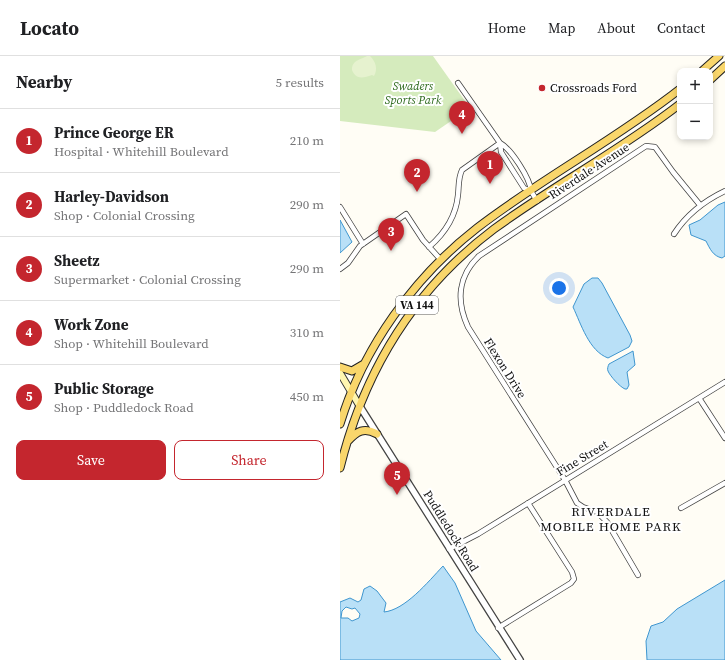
<!DOCTYPE html>
<meta charset="utf-8">
<style>
body{margin:0;font-family:"Source Serif 4",serif;background:#f6f6f6;color:#202124}
.controls{position:absolute;right:12px;top:12px;display:grid;overflow:hidden;border-radius:8px;box-shadow:0 2px 6px #0003}
.controls button{width:36px;height:36px;display:grid;place-items:center;padding:0;border:0;border-bottom:1px solid #e0e0e0;background:#fff;color:#202124;font:20px sans-serif}
.you{position:absolute;left:219px;top:232px;width:14px;height:14px;margin:-10px;border:3px solid #fff;border-radius:50%;background:#1a73e8;box-shadow:0 0 0 6px #1a73e833}
.badge{display:grid;place-items:center;width:26px;height:26px;border-radius:50%;background:#c4262e;color:#fff;font-size:13px;font-weight:700}
.pin{position:absolute;translate:-50% -33px;filter:drop-shadow(0 1px 2px #0008)}
.pin::after{content:'';position:absolute;top:21px;width:14px;height:12px;background:inherit;clip-path:polygon(0 0,100% 0,50% 100%)}
.list{margin:0;padding:0;list-style:none}
h2{display:flex;justify-content:space-between;align-items:center;height:52px;margin:0;padding:0 16px;font-size:17px}
h2 small{font-size:13px;font-weight:400;color:#757577}
.list li{display:grid;grid-template-columns:26px 1fr auto;gap:12px;align-items:center;box-sizing:border-box;height:64px;padding:0 16px;border-top:1px solid #e0e0e0}
.list b{display:block;font-size:15px;white-space:nowrap}
.list p{margin:0;font-size:13px;white-space:nowrap;color:#757577}
.list em{font-size:13px;font-style:normal;color:#757577}
.actions{display:flex;gap:8px;padding:12px 16px}
.actions a{flex:1;padding:9px 0;border:1px solid #c4262e;border-radius:8px;text-align:center;font-size:14px;color:#c4262e}
.actions .main{background:#c4262e;color:#fff}
.map{position:relative;flex:none;width:385px;height:604px;overflow:hidden}
header{display:flex;align-items:center;gap:24px;box-sizing:border-box;height:56px;padding:0 20px;background:#fff;border-bottom:1px solid #e0e0e0}
header strong{font-size:19px}
nav{display:flex;gap:22px;margin-inline-start:auto;font-size:14px}
main{display:flex}
aside{flex:1;background:#fff}
.map>svg:first-child{display:block}
.green{fill:#d5ebbd}
.pitch{fill:#e6f2cf}
.water{fill:#b9e0f7;stroke:#3f96cf;fill-rule:evenodd}
.lines{fill:none;stroke-linecap:round;stroke-linejoin:round}
.minor-casing{stroke:#444;stroke-width:6}
.tertiary-casing{stroke:#444;stroke-width:8}
.secondary-casing{stroke:#333;stroke-width:8}
.primary-casing{stroke:#222;stroke-width:9}
.minor{stroke:#fff;stroke-width:4.5}
.tertiary{stroke:#fff;stroke-width:5.5}
.secondary{stroke:#fff6b0;stroke-width:6}
.primary{stroke:#f9d66b;stroke-width:7}
.poi-dot{fill:#c4262e;stroke:#fff;stroke-width:1.5}
.labels{text-anchor:middle;dominant-baseline:central;stroke-width:4;stroke-linejoin:round;paint-order:stroke}
.shield{fill:#fff;stroke:#585858;stroke-width:1}
.shield-label{font-size:11px;font-weight:bold;fill:#111}
.park-label{font-size:12px;font-style:italic;fill:#2f6b1f;stroke:#fff}
.poi-label{font-size:12px;fill:#111;stroke:#fff;text-anchor:start}
.street-label{font-size:12px;fill:#111;stroke:#fff}
.neighbourhood-label{font-size:13px;letter-spacing:1px;fill:#111;stroke:#fff}
</style>
<header>
<strong>Locato</strong>
<nav><a>Home</a><a>Map</a><a>About</a><a>Contact</a></nav>
</header>
<main>
<aside>
<h2>Nearby<small>5 results</small></h2>
<ul class="list">
<li><span class="badge">1</span><div><b>Prince George ER</b><p>Hospital · Whitehill Boulevard</p></div><em>210 m</em></li>
<li><span class="badge">2</span><div><b>Harley-Davidson</b><p>Shop · Colonial Crossing</p></div><em>290 m</em></li>
<li><span class="badge">3</span><div><b>Sheetz</b><p>Supermarket · Colonial Crossing</p></div><em>290 m</em></li>
<li><span class="badge">4</span><div><b>Work Zone</b><p>Shop · Whitehill Boulevard</p></div><em>310 m</em></li>
<li><span class="badge">5</span><div><b>Public Storage</b><p>Shop · Puddledock Road</p></div><em>450 m</em></li>
</ul>
<div class="actions"><a class="main">Save</a><a>Share</a></div>
</aside>
<div class="map">
<svg width="385" height="604" viewBox="0 0 385 604">
<rect width="100%" height="100%" fill="#fffdf5"/>
<path class="green" d="M0 0H93L130 52 95 76 0 65Z"/>
<path class="pitch" d="M27 0H30C36 6 38 13 34 20L32 19C23 22 16 24 12 14 12 4 20 4 27 0Z"/>
<path class="water" d="M385 146V200L382 202C373 200 370 193 366 185L351 179 349 169 360 164 378 149Z
M0 164 12 186 0 197Z
M252 222H258L262 227 290 279 292 285 289 291 268 302C249 295 241 268 233 251L244 228Z
M293 295 295 309 287 316 289 329 287 333H285C280 331 270 320 268 315 267 313 268 310 269 308Z
M103 510 115 527 136 575 161 604H0V546L10 542 18 546 21 544 24 533 30 530 37 535 46 547 44 556C65 554 88 526 103 510ZM6 551 12 553 15 552 20 558 19 562 12 565 8 562H1L2 555Z
M385 524V604H307L306 585 311 570 323 566 337 553Z"/>
<g class="lines">
<g class="minor-casing">
<path id="minor" d="M118 27 160 87C171 93 190 122 191 135
M160 87 161 96 184 132 191 135 197 145
M0 151 23 188
M334 178C347 158 364 145 385 135
M89 191C104 178 116 160 118 139 119 131 118 122 122 114L160 87
M0 213 8 207 20 190 66 158 83 184 101 204
M359 342 385 382
M341 452 385 427
M109 493 138 478 385 326
M298 519 267 466 257 456 243 451 237 447 225 424 128 271C116 245 118 220 139 200L306 90 315 91 333 116 360 149
M158 572 231 527 234 523 232 516 188 447"/>
</g>
<g class="tertiary-casing">
<path id="tertiary" d="M19 349 180 604"/>
</g>
<g class="secondary-casing">
<path id="secondary" d="M0 317 19 349"/>
</g>
<g class="primary-casing">
<path id="primary" d="M362 15 379 0
M370 24 385 10
M0 311 12 315 24 308
M0 368C23 292 74 221 137 172 202 122 275 84 340 33
M8 385C17 375 24 371 37 378
M0 412C24 315 73 234 154 173 214 129 281 94 340 48"/>
</g>
<use href="#minor" class="minor"/>
<use href="#tertiary" class="tertiary"/>
<use href="#secondary" class="secondary"/>
<use href="#primary" class="primary"/>
</g>
<circle class="poi-dot" cx="202" cy="32" r="4"/>
<g class="labels">
<rect class="shield" x="56" y="240" width="42" height="18" rx="3"/>
<g class="shield-label">
<text x="77" y="249">VA 144</text>
</g>
<g class="park-label">
<text x="73" y="30">Swaders<tspan x="73" dy="14">Sports Park</tspan></text>
</g>
<g class="poi-label">
<text x="210" y="32">Crossroads Ford</text>
</g>
<g class="street-label">
<text transform="translate(249 115) rotate(-33)">Riverdale Avenue</text>
<text transform="translate(165 312) rotate(58)">Flexon Drive</text>
<text transform="translate(242 402) rotate(-31)">Fine Street</text>
<text transform="translate(111 475) rotate(58)">Puddledock Road</text>
</g>
<g class="neighbourhood-label">
<text x="271" y="455">RIVERDALE<tspan x="271" dy="15">MOBILE HOME PARK</tspan></text>
</g>
</g>
</svg>
<div class="controls">
<button>+</button>
<button>−</button>
</div>
<div class="you"></div>
<div class="pin badge" style="left:150px;top:128px">1</div>
<div class="pin badge" style="left:77px;top:136px">2</div>
<div class="pin badge" style="left:51px;top:195px">3</div>
<div class="pin badge" style="left:122px;top:78px">4</div>
<div class="pin badge" style="left:57px;top:439px">5</div>
</div>
</main>
